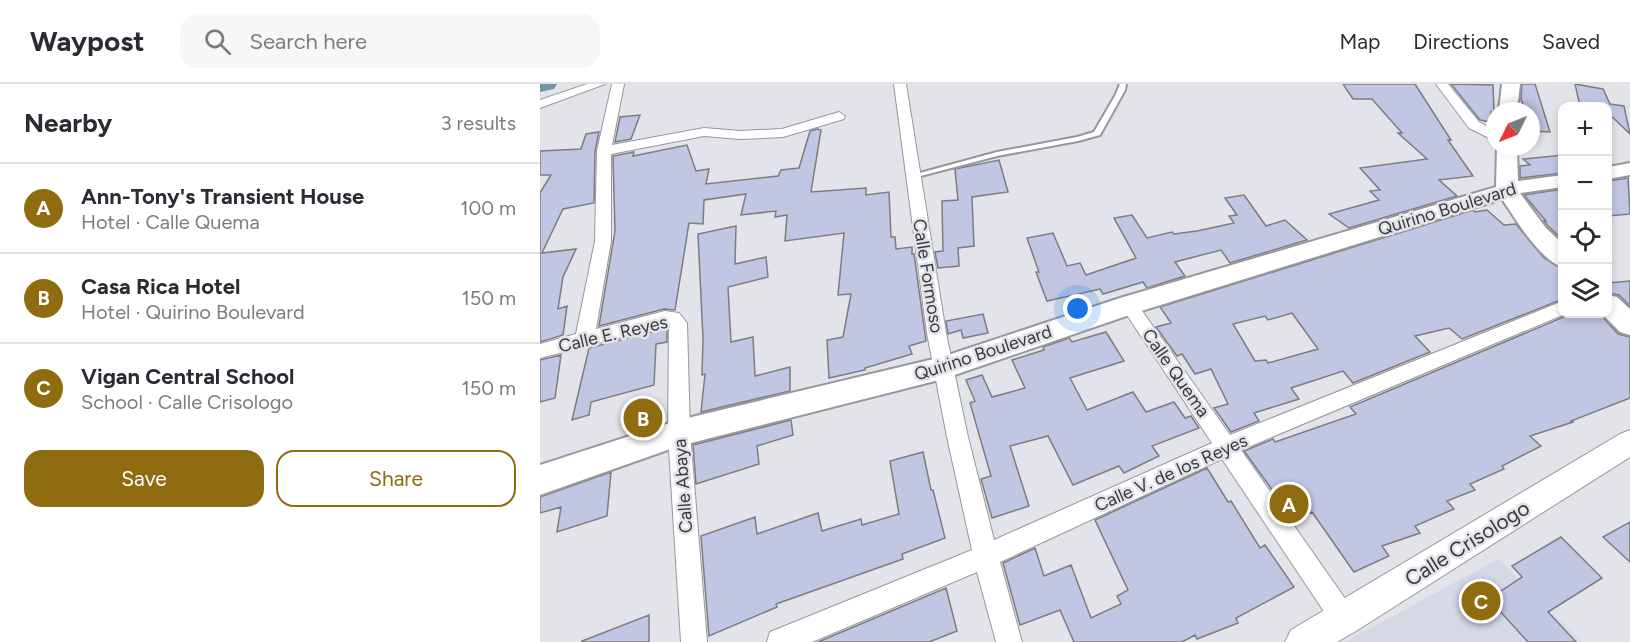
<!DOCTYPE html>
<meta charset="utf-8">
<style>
body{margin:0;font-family:Figtree,sans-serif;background:#f7f7f7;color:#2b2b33}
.controls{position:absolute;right:18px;top:18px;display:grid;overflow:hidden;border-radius:12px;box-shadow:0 3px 9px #0003}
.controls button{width:54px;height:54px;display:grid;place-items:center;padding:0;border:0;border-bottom:2px solid #e1e1e2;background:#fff;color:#2b2b33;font:30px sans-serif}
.compass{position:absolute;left:946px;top:18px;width:54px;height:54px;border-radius:50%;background:#fff;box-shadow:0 3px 9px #0003;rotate:227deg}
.you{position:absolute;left:538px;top:225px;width:21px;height:21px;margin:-15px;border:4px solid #fff;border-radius:50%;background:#1a73e8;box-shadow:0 0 0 9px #1a73e833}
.badge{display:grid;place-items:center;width:39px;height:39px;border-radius:50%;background:#8e6c0f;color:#fff;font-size:20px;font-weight:700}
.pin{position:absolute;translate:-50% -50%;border:3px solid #fff;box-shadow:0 2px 6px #0006}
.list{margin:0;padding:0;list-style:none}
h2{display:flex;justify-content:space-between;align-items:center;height:78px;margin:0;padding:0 24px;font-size:26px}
h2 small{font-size:20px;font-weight:400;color:#7c7c81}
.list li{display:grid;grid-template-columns:39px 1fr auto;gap:18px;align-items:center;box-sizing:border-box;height:90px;padding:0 24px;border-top:2px solid #e1e1e2}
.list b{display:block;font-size:22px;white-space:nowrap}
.list p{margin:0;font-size:20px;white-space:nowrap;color:#7c7c81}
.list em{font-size:20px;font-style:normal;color:#7c7c81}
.actions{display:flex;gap:12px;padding:18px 24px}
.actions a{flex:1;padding:14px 0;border:2px solid #8e6c0f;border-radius:18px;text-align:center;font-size:21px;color:#8e6c0f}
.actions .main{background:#8e6c0f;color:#fff}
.icon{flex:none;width:33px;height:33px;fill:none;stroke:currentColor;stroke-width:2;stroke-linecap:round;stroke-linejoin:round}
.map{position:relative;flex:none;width:1090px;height:558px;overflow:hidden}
header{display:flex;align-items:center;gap:36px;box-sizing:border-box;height:84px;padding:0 30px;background:#fff;border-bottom:2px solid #e1e1e2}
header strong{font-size:28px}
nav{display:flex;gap:33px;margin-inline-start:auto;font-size:21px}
.search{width:420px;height:54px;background:#f7f7f7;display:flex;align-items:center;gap:15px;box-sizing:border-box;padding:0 21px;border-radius:18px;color:#7c7c81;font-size:22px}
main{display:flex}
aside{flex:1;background:#fff}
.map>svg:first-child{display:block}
.built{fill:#d5d8e5}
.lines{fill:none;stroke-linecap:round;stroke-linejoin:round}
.river{fill:#7496a1;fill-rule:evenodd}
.building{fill:#c1c6e3;stroke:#7c7c82;stroke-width:1.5;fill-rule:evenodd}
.service-casing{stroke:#97989d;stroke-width:4}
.minor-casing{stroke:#97989d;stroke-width:2}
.tertiary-casing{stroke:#97989d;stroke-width:2}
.secondary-casing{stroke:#97989d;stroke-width:4}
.service{fill:#fff;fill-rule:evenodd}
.minor{fill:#fff;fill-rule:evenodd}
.tertiary{fill:#fff;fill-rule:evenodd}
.secondary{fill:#fff;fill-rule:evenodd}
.labels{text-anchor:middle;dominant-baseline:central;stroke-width:5;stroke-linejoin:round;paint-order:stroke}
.street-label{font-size:18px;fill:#393a3c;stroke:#e3e4e9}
.near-street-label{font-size:21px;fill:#393a3c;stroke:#e3e4e9}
</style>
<header>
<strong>Waypost</strong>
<div class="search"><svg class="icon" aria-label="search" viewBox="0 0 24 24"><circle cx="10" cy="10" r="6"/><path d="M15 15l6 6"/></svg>Search here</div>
<nav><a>Map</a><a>Directions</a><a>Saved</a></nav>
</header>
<main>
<aside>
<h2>Nearby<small>3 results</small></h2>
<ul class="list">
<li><span class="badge">A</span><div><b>Ann-Tony's Transient House</b><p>Hotel · Calle Quema</p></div><em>100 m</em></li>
<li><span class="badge">B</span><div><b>Casa Rica Hotel</b><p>Hotel · Quirino Boulevard</p></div><em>150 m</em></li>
<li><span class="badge">C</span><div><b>Vigan Central School</b><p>School · Calle Crisologo</p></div><em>150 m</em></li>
</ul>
<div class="actions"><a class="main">Save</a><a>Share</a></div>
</aside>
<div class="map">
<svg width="1090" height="558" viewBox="0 0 1090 558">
<rect width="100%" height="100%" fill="#e3e4e9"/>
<path class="built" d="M958 475 1041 558H805Z"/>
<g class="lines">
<path class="river" d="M0 0H17L14 5 0 8Z"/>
</g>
<path class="building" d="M803 0H875L911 56H908L933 92 899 96 917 112 809 144 789 130 839 116 830 107 840 106 820 84 887 75 858 49H862L832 15H813Z
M911 0 953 1 954 29 951 28V38L940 36Z
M982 0H995L1010 48 991 47V27H985L981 15Z
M1035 0 1063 5 1070 20 1084 22 1090 50 1068 29V22H1040Z
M100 31 91 55 75 58 80 33Z
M277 45 281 46 271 108 326 104V111L349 108 351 153H355L356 165 372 163V170H374L386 257 369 262 372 270 325 284V286L289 294 287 256 303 253 311 210 298 211 304 149 245 157 247 131 235 133 236 127 201 131 206 110 164 116 163 140 149 139 135 226 124 225 59 242 75 147 73 72 94 68 93 72 147 61 156 87 169 85 166 100 238 92 241 86 259 84 270 47Z
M59 48 55 67 54 119 23 125 2 169 36 165 23 193 18 225 27 222 23 251 0 258V109L11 91H0V67L41 65 46 50Z
M1023 71V89L980 94V82L990 81 983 75Z
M459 76 468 108 432 113 434 162 418 164 419 182 398 184 395 168 403 167 402 117 418 116 415 85Z
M1088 94 1090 130 1068 132V97Z
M1023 105V156L1008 142 1004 137H1006L984 111Z
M704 111 726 142 745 136 767 156 690 179 681 166 635 178 645 192 607 204 603 198 563 210 560 205 507 217 496 188H499L487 154 513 149 527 182 540 179 546 191 596 174 574 134 592 131 607 154 632 148 634 150 657 147 694 139 689 132 697 131 685 114Z
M933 126 935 128 947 126 964 141 976 140 1004 174 1023 185V215L922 255 909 244 875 252 890 268 813 299 803 287 751 304 759 315 714 329 719 337 691 348 674 324 688 320 671 285 655 290 642 270 637 272 616 243 631 239 620 223ZM752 229 778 265 728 279 726 276 715 277 693 240 725 232 728 236Z
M196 142 195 180 226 173 228 193 188 203 191 258 213 253 215 292 250 283V307L161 328 165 290 162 291 163 254 158 150Z
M1090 197V222L1079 211 1068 209V199Z
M443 230 448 249 423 254 421 246 408 250 406 237Z
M1027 230H1060L1078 250 1090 253V314L1031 337 1033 338 990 352 1001 362 962 382 964 385 930 400 935 406 907 417 914 425 875 442 880 449 842 462 849 472 814 488 772 428 754 436 704 367 733 355 735 358 816 330 810 323 1026 232Z
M127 244V258L116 260 114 301 51 318 49 331 32 336 49 264Z
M566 248 584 277 530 294 547 326 593 308 606 328 634 318 645 334 651 332 659 344 612 362 619 372 584 389 579 382 533 401 508 352 470 362 489 422 452 434 441 395 451 392 430 319 435 317 426 296 442 291 452 313 485 304 472 276 504 266 503 263 529 254 532 258Z
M21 271 15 314 0 318V276Z
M251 336 253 351 217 362 219 380 156 400 153 361Z
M383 368 391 406H393L405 454 362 470 363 475 236 520 237 523 169 552 161 452 215 433 217 450 278 429 282 447 321 435 322 441 359 430 350 377Z
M667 384 688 418 691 417 720 464 725 461 754 503 696 534 698 539 657 555 655 551 642 558H534L520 526 480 541 463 479 495 464 504 492 531 481 551 534 581 520 577 512 588 506 555 436Z
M71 388 67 432 17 448 21 423 0 429V413Z
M1090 438V478L1063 453Z
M1021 453 1062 494 1008 528 1036 558H988L949 515 982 493 972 482Z
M406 504 417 547 389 558H278Z
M109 531V558H42V557Z"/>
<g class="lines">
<g class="service-casing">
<path id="service" d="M580 0H586L585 6 560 51 538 57 457 72 373 94 369 92 457 68 537 53 554 48 575 12Z"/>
</g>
<g class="minor-casing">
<path id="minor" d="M47 0H65L0 24V16Z
M72 0H84L72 61 164 44 200 47 242 45 299 28 305 32 304 35 243 53 200 55 164 52 71 70V157L56 245 125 227 139 229 147 239 150 349 167 558H141L128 349 129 241 0 274V260L36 250 55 157 57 67Z
M354 0H366L406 249 428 353 454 456 672 359 583 225 580 221 583 217 589 215 595 217 690 351 1023 217V230H1025L701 366 813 526 817 535 813 544 804 548 795 544 682 375 460 478 482 558H456L437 488 272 558H227L230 548 432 466 407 353 387 249Z
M896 0H908L939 38 955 47V57L929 44Z"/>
</g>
<g class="tertiary-casing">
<path id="tertiary" d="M1090 346V373L816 547 797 558H745L751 546 1080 350Z"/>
</g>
<g class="secondary-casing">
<path id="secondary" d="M962 0H980L977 27H959Z
M957 63H977L978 97 1023 91V103L980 109 1006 144 1023 160V183C1000 177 975 134 962 115L598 228 403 295 139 362 0 411V381L139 336 402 273 580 214 956 103Z
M1090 79V91L1068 95V83Z
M1068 211 1077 213 1090 225V251L1080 248 1062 230H1068Z"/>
</g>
<use href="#service" class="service"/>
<use href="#minor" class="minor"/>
<use href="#tertiary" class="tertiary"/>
<use href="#secondary" class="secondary"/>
</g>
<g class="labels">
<g class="street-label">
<text transform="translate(907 125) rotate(-17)">Quirino Boulevard</text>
<text transform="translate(388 192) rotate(81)">Calle Formoso</text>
<text transform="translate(73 250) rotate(-13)">Calle E. Reyes</text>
<text transform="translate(443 269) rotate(-18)">Quirino Boulevard</text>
<text transform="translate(636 289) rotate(55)">Calle Quema</text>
<text transform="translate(631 389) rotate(-24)">Calle V. de los Reyes</text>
<text transform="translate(143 402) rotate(-94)">Calle Abaya</text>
</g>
<g class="near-street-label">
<text transform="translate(927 459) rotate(-32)">Calle Crisologo</text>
</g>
</g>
</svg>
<div class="controls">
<button>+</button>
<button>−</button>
<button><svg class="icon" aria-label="locate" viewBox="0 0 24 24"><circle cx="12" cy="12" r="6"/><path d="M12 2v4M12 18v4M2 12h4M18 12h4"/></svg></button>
<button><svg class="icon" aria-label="layers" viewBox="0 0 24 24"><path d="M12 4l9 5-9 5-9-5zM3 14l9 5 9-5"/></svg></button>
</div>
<svg class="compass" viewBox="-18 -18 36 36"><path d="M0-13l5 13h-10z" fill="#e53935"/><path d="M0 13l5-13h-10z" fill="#7c7c81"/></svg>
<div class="you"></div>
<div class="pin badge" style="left:749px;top:420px">A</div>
<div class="pin badge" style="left:103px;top:334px">B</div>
<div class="pin badge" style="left:941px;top:517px">C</div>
</div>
</main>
